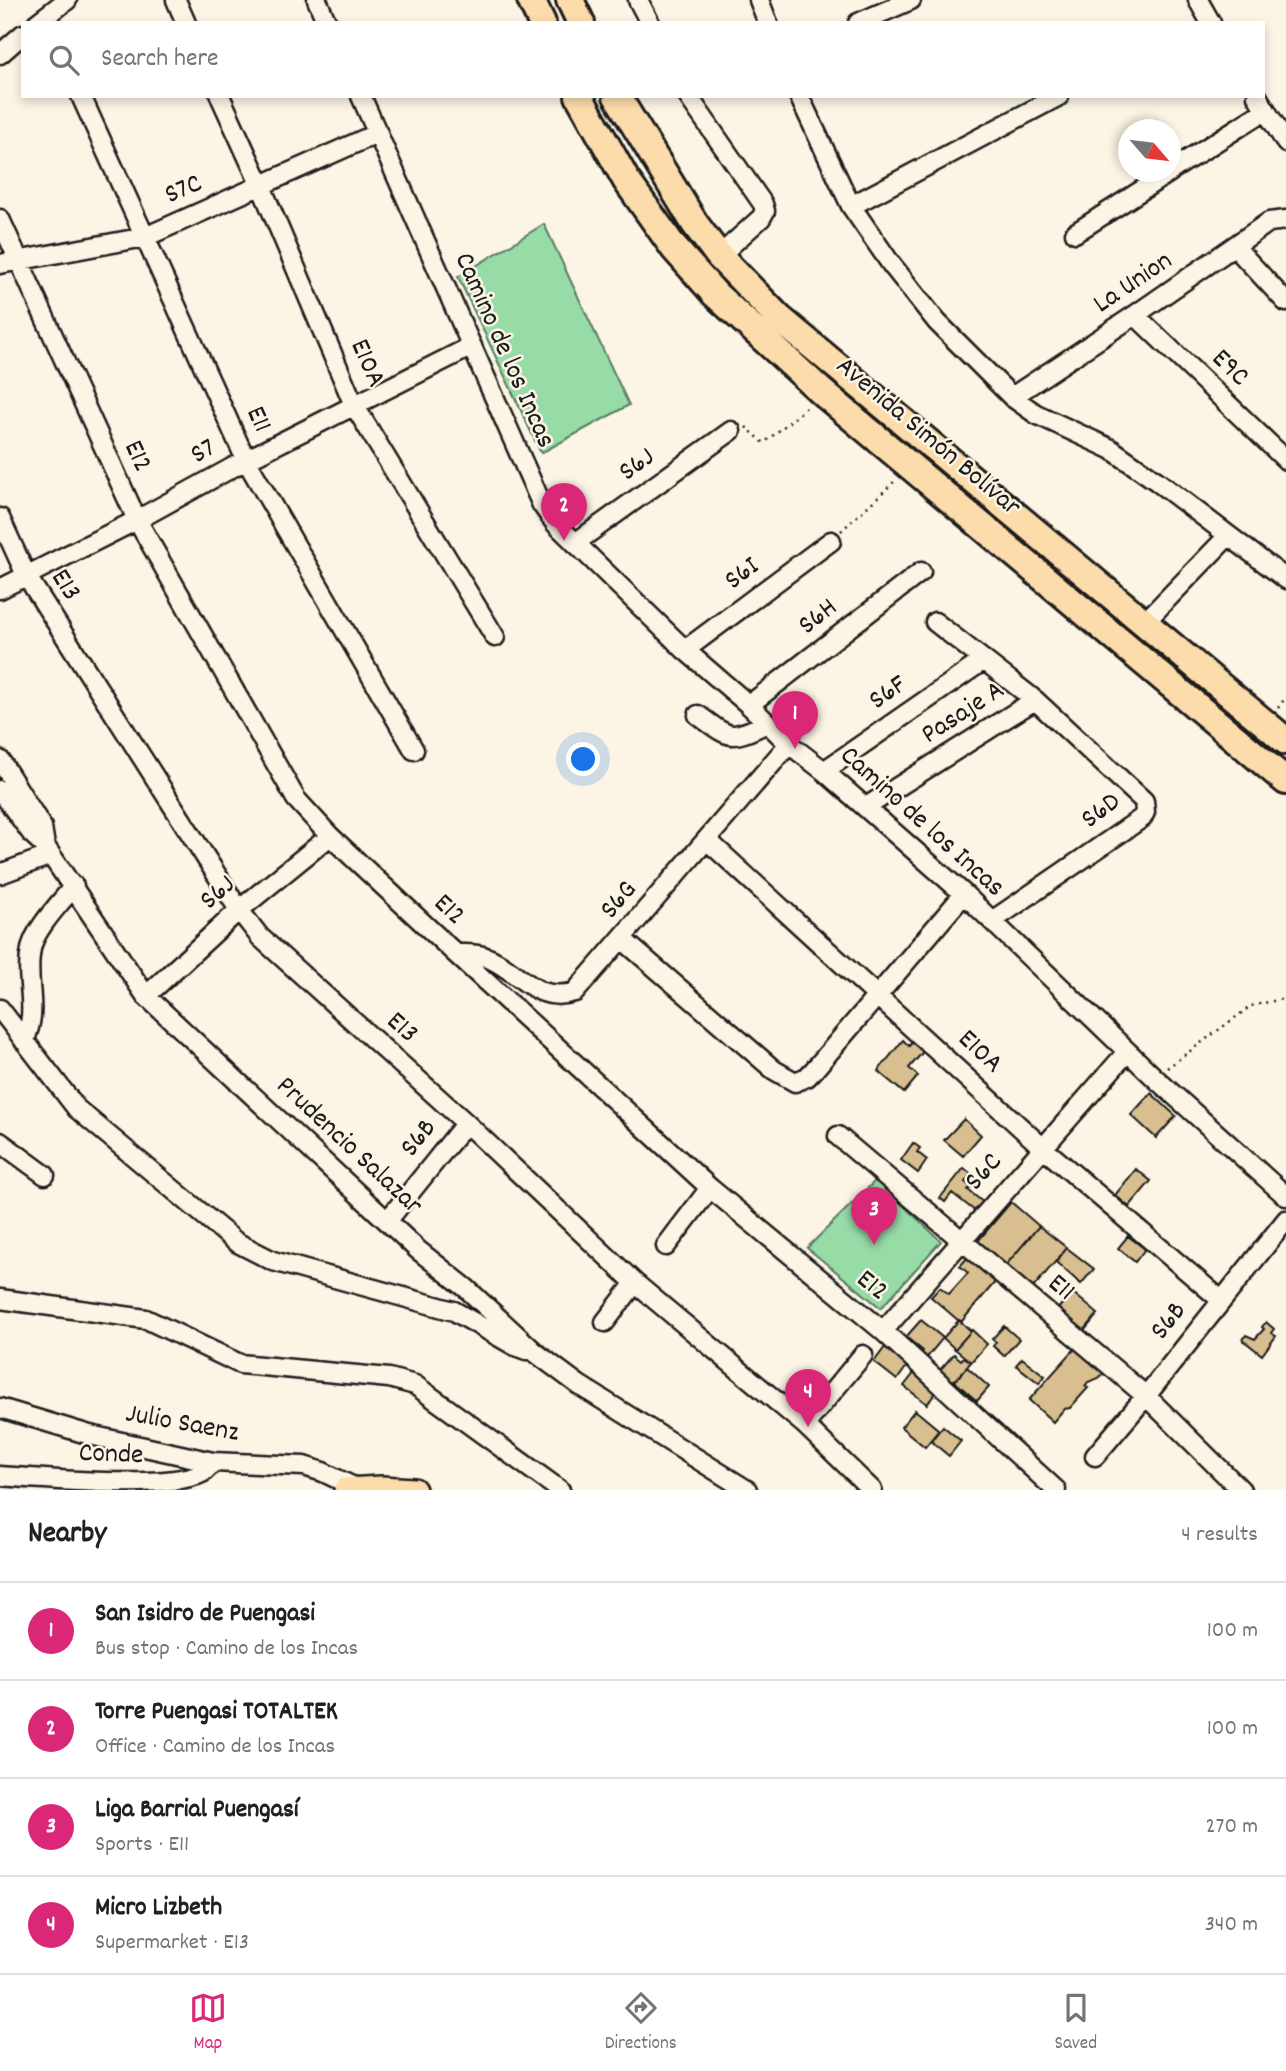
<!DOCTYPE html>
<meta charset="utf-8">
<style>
body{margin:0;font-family:Dekko,sans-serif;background:#f2f2f2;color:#202124}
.compass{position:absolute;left:1118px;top:119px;width:63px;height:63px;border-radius:50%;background:#fff;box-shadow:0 4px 10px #0003;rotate:118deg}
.you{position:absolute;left:584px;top:760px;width:24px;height:24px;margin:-18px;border:5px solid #fff;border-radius:50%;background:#1a73e8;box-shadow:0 0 0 10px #1a73e833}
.badge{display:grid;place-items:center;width:46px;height:46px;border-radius:50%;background:#db2777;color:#fff;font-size:23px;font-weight:700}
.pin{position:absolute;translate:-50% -58px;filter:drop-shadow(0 2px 4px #0008)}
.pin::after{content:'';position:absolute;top:37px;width:24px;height:21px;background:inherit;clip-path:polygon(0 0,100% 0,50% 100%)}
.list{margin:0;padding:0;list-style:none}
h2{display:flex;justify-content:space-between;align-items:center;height:91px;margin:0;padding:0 28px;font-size:30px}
h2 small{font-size:23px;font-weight:400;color:#757577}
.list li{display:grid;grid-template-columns:46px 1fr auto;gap:21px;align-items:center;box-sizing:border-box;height:98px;padding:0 28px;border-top:2px solid #e0e0e0}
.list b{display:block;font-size:26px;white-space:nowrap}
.list p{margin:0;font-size:23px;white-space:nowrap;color:#757577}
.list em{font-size:23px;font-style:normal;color:#757577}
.icon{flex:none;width:38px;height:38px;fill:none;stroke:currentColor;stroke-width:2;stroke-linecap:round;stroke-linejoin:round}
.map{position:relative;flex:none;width:1286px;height:1490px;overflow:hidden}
.search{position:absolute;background:#fff;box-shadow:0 4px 10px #0003;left:21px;right:21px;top:21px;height:77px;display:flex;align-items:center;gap:18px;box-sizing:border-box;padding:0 24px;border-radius:0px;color:#757577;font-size:26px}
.sheet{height:483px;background:#fff}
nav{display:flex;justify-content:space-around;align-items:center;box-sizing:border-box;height:98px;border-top:2px solid #e0e0e0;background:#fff;font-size:19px;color:#757577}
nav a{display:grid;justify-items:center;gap:4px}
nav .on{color:#db2777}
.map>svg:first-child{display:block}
.green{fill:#97dba7;stroke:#5a7c62;stroke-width:2}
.building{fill:#d9bf8f;stroke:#1c1c1c;stroke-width:2}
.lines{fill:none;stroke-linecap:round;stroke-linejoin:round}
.minor-casing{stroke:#1c1c1c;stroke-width:23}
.major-casing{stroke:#1c1c1c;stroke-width:28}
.highway-casing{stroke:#1c1c1c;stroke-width:32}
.path{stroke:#1c1c1c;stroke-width:2.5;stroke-dasharray:2 5;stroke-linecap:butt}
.minor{stroke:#fcf5e5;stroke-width:18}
.major{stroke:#fddcac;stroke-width:23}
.highway{stroke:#fddcac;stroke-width:26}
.labels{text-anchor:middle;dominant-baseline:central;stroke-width:5;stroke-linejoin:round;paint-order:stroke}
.street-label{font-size:28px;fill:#1c1c1c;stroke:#fcf5e5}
</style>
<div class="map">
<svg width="1286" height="1490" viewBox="0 0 1286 1490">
<rect width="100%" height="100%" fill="#fcf5e5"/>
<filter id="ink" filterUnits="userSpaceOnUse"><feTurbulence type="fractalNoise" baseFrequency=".0143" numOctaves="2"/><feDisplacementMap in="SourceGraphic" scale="14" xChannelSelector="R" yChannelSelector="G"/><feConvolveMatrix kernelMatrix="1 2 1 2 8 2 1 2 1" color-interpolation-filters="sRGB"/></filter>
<g filter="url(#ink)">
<path class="green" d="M544 224 629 405 541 453 458 277Z
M876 1180 941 1241 881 1308 807 1248Z"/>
<path class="building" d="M917 1037 928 1046 909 1068 918 1076 904 1093 878 1071 903 1040 909 1046Z
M1151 1093 1176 1116 1156 1138 1131 1115Z
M964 1119 981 1135 963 1156 944 1140Z
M913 1143 920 1148 917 1152 927 1160 918 1173 901 1160Z
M964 1168 971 1174 965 1182 971 1187 968 1190 984 1203 976 1212 952 1193 945 1202 940 1198Z
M1136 1169 1151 1181 1129 1207 1115 1195Z
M1011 1202 1039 1226 1006 1265 978 1241Z
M1039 1226 1067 1248 1032 1289 1006 1265Z
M1128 1236 1145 1249 1135 1262 1118 1248Z
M1067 1248 1094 1269 1081 1284 1056 1262Z
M968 1257 996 1281 962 1321H959L931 1297 940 1287 949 1294 968 1273 960 1266Z
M1072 1292 1098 1314 1083 1332 1057 1310Z
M921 1320 943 1338 924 1361 919 1356 923 1351 906 1337Z
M959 1320 971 1331 955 1349 943 1338Z
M1266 1322 1274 1329 1271 1333 1276 1336 1262 1355 1243 1340 1246 1335 1255 1339 1264 1329 1262 1327Z
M1004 1326 1019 1339 1004 1356 993 1346 996 1342 992 1339Z
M972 1330 987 1344 971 1362 955 1349Z
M1079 1344 1109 1367 1099 1378 1088 1382 1085 1386 1088 1388 1070 1408 1064 1409 1053 1422 1029 1400Z
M885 1347 907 1366 897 1380 874 1362Z
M954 1354 961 1360 964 1357 971 1362 954 1382 940 1370Z
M1022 1358 1045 1376 1039 1383 1016 1365Z
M967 1367 989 1387 977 1401 954 1381Z
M915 1372 938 1390 927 1404 904 1386Z
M915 1410 939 1430 925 1447 901 1427Z
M943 1426 961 1441 949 1456 931 1441Z"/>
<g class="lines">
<g class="minor-casing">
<path id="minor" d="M176 0 186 23
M317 0 327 23
M638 0 650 23
M759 0 768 23
M1198 0 1211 23
M37 23 67 0
M858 23 911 0
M0 54 23 34
M81 96 246 460 414 750
M220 96 261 186 354 405 495 637
M361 96 542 505 555 523 685 650 749 705 789 744 824 771 964 894 1155 1078 1286 1196
M688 96 763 204 765 211 761 218 719 256
M799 96 851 206 891 264 937 322 1012 397 1036 414 1111 449 1158 482 1286 579
M1257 96 1286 143
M1170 171 1266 110
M851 206 1059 96
M0 219 137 520 296 799 330 836 456 954 710 1188 883 1331 1056 1490
M1075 233 1170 172
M1235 247 1286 302
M0 264 145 237 378 133
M1135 315 1286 460
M1012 397 1135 315 1269 222 1286 220
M0 518 26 575 239 910 260 937 466 1123 635 1283 805 1425 872 1490
M575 543 731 431
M0 589 137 520 246 460 472 346
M935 622 1035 700 1144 801 1145 812 1142 818 992 921
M1144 623 1228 536
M685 650 831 541
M749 705 921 572
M698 715C731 739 729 741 767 723
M0 760 42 827 45 846 146 996 418 1250 466 1288 536 1353 579 1385 747 1490
M824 771 984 660
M0 790 32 834 45 846
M866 807 1035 700
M707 840 1043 1148 1221 1300
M0 874 51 855
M622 939 774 1070 795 1082 807 1077 813 1071 964 894
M456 954C465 954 474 953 483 956 518 967 533 1005 575 992L789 744
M146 996 239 910 330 836
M0 1009 77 1109 236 1242 273 1261 454 1311 515 1346 526 1350
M24 1041C40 1009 24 982 31 949 34 930 61 902 74 886
M838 1136 1146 1396 1241 1490
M0 1142 45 1175
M388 1220 466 1123
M666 1246 710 1188
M0 1299 146 1319 240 1364 389 1378 415 1385 560 1490
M605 1322 635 1283
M883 1331 1127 1052
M0 1408 90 1435 213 1462 304 1466 323 1472 356 1488
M805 1425 863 1355
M1095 1456 1146 1396 1286 1220
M0 1476C44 1479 168 1490 202 1473 206 1471 210 1465 213 1462"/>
</g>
<g class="major-casing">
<path id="major" d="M346 1490 381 1488 414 1490"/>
</g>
<g class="highway-casing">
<path id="highway" d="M531 0 542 23
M570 0 581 23
M579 96 626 180 674 248 715 294 823 393 1286 781
M617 96 695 224 719 256 779 318 1286 741"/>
</g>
<path class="path" d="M746 427 764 443 807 407
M841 531 895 481
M1278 708 1286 697
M1167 1068 1251 1006 1286 998"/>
<use href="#minor" class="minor"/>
<use href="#major" class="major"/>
<use href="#highway" class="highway"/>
</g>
</g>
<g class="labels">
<g class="street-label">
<text transform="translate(184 191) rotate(-23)">S7C</text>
<text transform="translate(1134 284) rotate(-34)">La Union</text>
<text transform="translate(503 351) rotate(66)">Camino de los Incas</text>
<text transform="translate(366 364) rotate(66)">E10A</text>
<text transform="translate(1229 369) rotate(44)">E9C</text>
<text transform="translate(257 420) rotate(66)">E11</text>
<text transform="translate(927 438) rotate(40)">Avenida Simón Bolívar</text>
<text transform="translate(204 453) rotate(-29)">S7</text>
<text transform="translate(136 457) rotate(65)">E12</text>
<text transform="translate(638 466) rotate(-36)">S6J</text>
<text transform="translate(743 575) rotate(-37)">S6I</text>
<text transform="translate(64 586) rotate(58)">E13</text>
<text transform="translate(819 618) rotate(-38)">S6H</text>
<text transform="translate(889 694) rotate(-35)">S6F</text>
<text transform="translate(964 714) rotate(-33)">Pasaje A</text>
<text transform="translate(1102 812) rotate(-37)">S6D</text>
<text transform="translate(921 823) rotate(42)">Camino de los Incas</text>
<text transform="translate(219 894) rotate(-41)">S6J</text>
<text transform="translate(620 901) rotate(-50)">S6G</text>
<text transform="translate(448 911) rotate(43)">E12</text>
<text transform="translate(401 1029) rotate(42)">E13</text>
<text transform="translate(979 1053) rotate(43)">E10A</text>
<text transform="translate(420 1139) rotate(-51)">S6B</text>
<text transform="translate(348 1147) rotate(43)">Prudencio Salazar</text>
<text transform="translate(985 1173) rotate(-48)">S6C</text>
<text transform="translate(871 1287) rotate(39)">E12</text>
<text transform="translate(1060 1289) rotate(40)">E11</text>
<text transform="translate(1170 1322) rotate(-52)">S6B</text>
<text transform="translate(182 1425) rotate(10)">Julio Saenz</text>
<text transform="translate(111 1456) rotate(2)">Conde</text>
</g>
</g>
</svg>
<svg class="compass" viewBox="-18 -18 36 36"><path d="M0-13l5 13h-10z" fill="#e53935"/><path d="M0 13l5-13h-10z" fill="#757577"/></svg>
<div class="you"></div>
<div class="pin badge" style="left:795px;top:749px">1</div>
<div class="pin badge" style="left:564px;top:541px">2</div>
<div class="pin badge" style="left:874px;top:1245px">3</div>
<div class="pin badge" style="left:808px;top:1427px">4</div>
<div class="search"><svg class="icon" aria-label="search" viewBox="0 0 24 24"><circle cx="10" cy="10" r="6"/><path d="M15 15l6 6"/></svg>Search here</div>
</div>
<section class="sheet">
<h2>Nearby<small>4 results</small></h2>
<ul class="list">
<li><span class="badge">1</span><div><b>San Isidro de Puengasi</b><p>Bus stop · Camino de los Incas</p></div><em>100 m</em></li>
<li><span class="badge">2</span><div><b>Torre Puengasi TOTALTEK</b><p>Office · Camino de los Incas</p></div><em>100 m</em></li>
<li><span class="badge">3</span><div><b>Liga Barrial Puengasí</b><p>Sports · E11</p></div><em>270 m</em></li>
<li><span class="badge">4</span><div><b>Micro Lizbeth</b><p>Supermarket · E13</p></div><em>340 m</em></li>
</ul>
</section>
<nav>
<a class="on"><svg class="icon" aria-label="map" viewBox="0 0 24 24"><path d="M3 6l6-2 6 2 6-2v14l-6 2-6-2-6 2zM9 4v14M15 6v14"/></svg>Map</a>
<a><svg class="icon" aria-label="directions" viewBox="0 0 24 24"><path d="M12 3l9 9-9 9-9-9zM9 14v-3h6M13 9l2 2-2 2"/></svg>Directions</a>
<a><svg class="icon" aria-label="saved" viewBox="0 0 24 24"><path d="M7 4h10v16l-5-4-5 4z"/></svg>Saved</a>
</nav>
